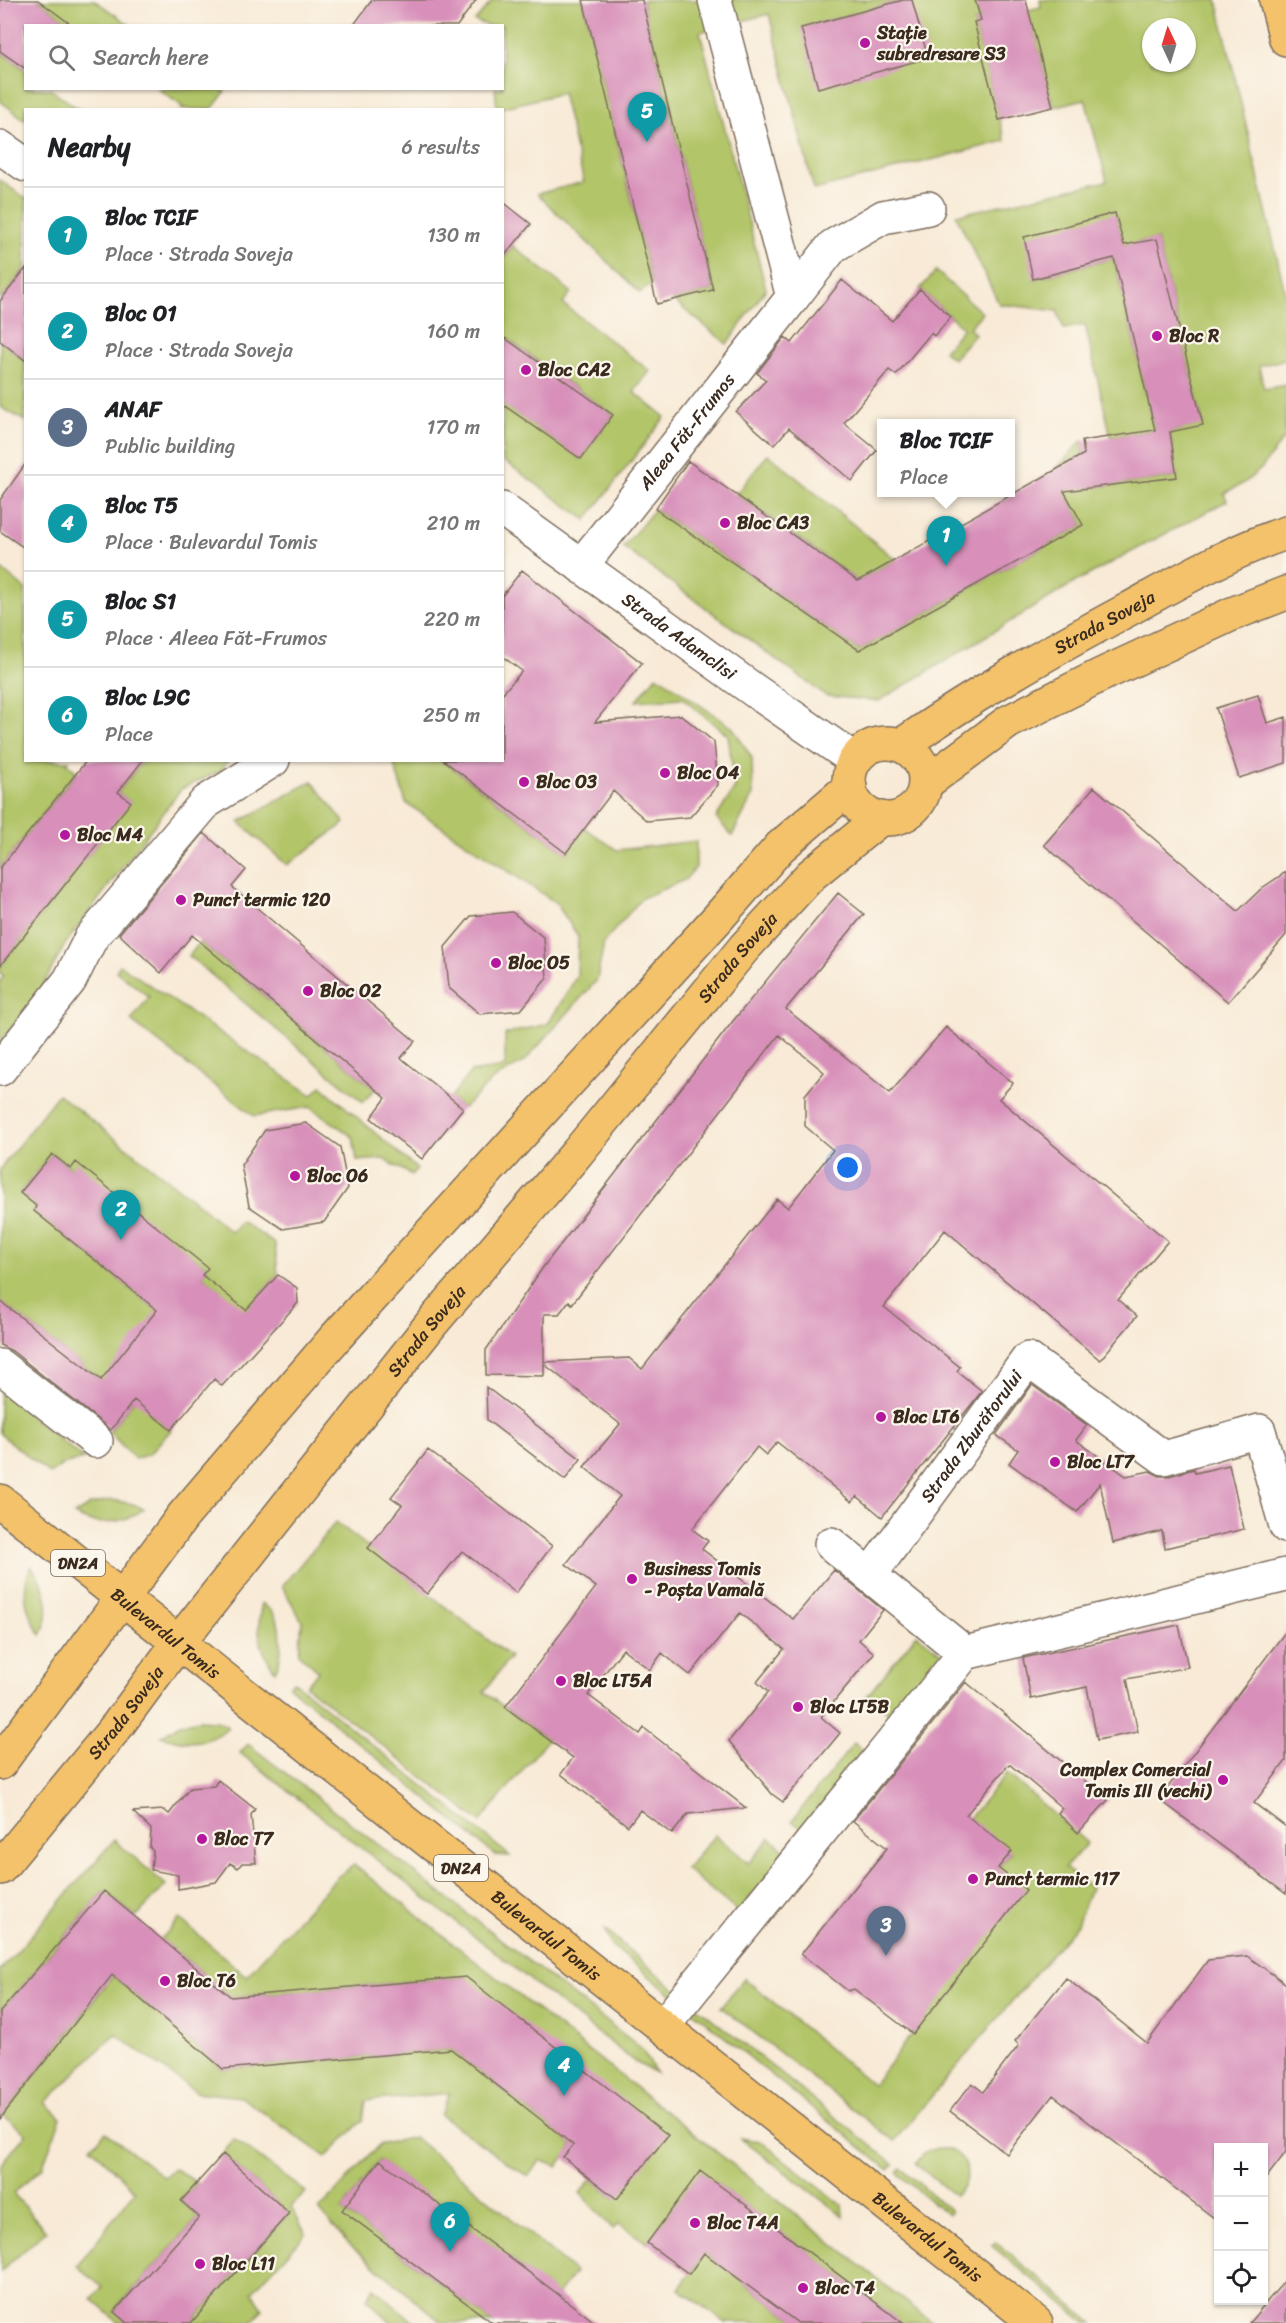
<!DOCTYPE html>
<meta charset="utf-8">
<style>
body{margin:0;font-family:Sriracha,sans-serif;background:#f2f2f2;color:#202124}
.controls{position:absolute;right:18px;bottom:18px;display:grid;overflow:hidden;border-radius:0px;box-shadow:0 2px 4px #0004}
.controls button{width:54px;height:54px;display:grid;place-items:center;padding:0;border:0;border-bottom:2px solid #e0e0e0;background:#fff;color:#202124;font:30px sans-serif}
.compass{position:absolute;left:1142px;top:18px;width:54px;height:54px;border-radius:50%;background:#fff;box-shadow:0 2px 4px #0004;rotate:356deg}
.you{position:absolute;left:848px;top:1168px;width:21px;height:21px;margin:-15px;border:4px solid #fff;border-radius:50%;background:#1a73e8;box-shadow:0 0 0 9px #1a73e833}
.badge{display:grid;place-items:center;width:39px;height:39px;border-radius:50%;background:#d93025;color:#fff;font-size:20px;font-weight:700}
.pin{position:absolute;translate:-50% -50px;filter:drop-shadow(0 2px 3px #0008)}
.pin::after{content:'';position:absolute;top:32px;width:21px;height:18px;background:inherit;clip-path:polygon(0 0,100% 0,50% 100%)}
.popup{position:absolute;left:877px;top:419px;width:138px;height:78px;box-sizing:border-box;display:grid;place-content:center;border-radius:0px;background:#fff;filter:drop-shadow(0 2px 4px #0005);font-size:20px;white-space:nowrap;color:#757577}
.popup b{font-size:22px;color:#202124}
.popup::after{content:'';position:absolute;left:50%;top:100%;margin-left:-12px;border:12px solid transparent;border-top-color:#fff}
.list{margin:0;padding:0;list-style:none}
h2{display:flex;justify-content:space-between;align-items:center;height:78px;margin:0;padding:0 24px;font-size:26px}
h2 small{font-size:20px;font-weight:400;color:#757577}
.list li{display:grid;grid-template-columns:39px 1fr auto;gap:18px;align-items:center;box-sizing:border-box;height:96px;padding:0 24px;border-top:2px solid #e0e0e0}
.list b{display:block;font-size:22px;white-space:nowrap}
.list p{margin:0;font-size:20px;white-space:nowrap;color:#757577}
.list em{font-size:20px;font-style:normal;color:#757577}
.icon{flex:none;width:33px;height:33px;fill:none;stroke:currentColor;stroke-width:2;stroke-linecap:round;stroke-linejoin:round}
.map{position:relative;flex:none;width:1286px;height:2323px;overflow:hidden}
.search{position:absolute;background:#fff;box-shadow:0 2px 4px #0004;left:24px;top:24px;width:480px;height:66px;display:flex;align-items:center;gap:15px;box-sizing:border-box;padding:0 21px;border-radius:0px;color:#757577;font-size:22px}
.panel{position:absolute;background:#fff;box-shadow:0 2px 4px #0004;left:24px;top:108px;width:480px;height:654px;border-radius:0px}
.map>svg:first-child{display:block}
.green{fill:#b2c569;stroke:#767844;stroke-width:1.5;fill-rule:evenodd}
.building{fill:#d890ba;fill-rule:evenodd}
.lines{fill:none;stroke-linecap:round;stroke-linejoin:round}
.minor-casing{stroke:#7d6d5e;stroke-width:36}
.major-casing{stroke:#7d6d5e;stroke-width:36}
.minor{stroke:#fff;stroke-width:33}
.major{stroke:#f4c26a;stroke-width:33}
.poi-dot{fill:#b5179e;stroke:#fbf7ec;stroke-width:2}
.labels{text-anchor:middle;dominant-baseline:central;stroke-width:4.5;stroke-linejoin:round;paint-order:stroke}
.shield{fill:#fbf7ec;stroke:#75685c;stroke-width:1.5}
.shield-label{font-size:16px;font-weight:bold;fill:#3b2a1e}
.poi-label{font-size:18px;font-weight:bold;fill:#3b2a1e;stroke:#fbf7ec;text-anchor:start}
.street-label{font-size:18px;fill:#3b2a1e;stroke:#fbf7ec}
</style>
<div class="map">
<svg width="1286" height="2323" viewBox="0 0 1286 2323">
<rect width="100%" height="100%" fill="#fbf7ec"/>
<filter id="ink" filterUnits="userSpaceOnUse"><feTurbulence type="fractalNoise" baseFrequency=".0167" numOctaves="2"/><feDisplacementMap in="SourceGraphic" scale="12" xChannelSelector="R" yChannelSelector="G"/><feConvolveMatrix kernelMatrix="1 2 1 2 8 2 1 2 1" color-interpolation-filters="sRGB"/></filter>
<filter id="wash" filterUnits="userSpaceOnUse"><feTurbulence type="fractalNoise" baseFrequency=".008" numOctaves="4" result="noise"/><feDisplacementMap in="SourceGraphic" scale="24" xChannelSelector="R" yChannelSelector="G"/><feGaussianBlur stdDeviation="1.35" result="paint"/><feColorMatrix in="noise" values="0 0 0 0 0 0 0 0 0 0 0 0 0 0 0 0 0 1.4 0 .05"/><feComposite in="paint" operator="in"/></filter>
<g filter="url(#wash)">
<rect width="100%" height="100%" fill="#f8ead6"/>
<path class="green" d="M38 0H94L130 25H73Z
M493 0H583L652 284 640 293 537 194 584 182 562 93 497 109 495 89 502 88V26L486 25 475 21Z
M642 0H903L802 28 912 0H975L981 20 974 22 1005 141 814 190 769 14 700 32 766 289 727 344 673 300 713 290Z
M1040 0H1217L1286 296V359L1259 366 1264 389 1286 385 1285 437 1261 469 1244 483 1224 493 1227 501 1077 581 879 701 826 696 623 547 655 509 859 650 1083 525 1053 472 1082 441 1088 488 1177 477 1170 432 1203 424 1157 239 1124 245 1115 214 1034 279 1114 258 1155 430 1111 437 1085 325 1064 329 1057 311 999 304 956 215 1107 181 1085 99 1053 107 1028 10 1041 7ZM1151 27H1187V63H1151Z
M0 52 25 70 26 88 50 89 79 109 26 110 25 120 0 101Z
M158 89H220L225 92 212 109H181L183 107Z
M0 180 26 199 25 268 0 301Z
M513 246 571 292 563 304 650 371 634 392 665 417 586 520 503 460V404L581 459 613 415 503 336V259Z
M936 271 982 313 969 328 975 334 953 359 944 351 963 328 920 289Z
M0 341 25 361V421L0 407Z
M768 454 896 560 858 581 736 494Z
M0 568 25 589 26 760 69 761 67 763 77 772 0 868Z
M657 675 733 728 752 758 753 795 732 836 716 818 735 788 728 735 682 698 636 701Z
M143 761H228L221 771 181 789 66 943 37 996 0 1043V981L4 976 0 973V966L130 802 118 792Z
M393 761H443L566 853 585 828 617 850 696 841V867L685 880 642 898 604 942 597 980 525 1061 494 1079 463 1108 450 1098 471 1072 505 1067V1034L548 1024 577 976 578 936 556 903 406 803Z
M312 781 345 823 287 865 239 822Z
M200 942 375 1089 363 1102 189 956Z
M120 965 312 1095 321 1086 417 1169 412 1175 383 1159 357 1161 353 1137 310 1107 254 1116 131 1021 149 997 116 971Z
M58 1094 190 1197 231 1232 241 1221 275 1244 278 1275 198 1365 180 1376 150 1413 171 1430 149 1454 135 1459 109 1432 171 1353 101 1380 0 1301V1169ZM52 1154 208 1268 202 1275 220 1290 167 1318 34 1211 36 1206 20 1193Z
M0 1392 84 1459 63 1464 50 1474 0 1434Z
M112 1500 133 1504 144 1509C123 1524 97 1528 74 1515L90 1505Z
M336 1522 510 1657 484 1692 548 1739 480 1822 306 1686 318 1671 299 1654 302 1621 282 1586Z
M31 1566C46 1585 54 1612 41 1635 26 1613 20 1591 31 1566Z
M262 1603C265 1606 270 1609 273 1613 283 1628 284 1655 275 1671 258 1647 256 1631 262 1603Z
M917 1634 944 1655 894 1717 867 1696Z
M293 1681 510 1856 495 1855 289 1686Z
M199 1720 217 1721 228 1727C209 1746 184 1744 161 1736L180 1724Z
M854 1743 865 1752 803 1830 792 1821Z
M248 1744 641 2048 656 2073 635 2062 240 1753Z
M1007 1773 1087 1843 1065 1868 1091 1888 1077 1924 894 2141 721 2007 744 1978 873 2085 970 1959 919 1878ZM966 1842 1012 1852 998 1868Z
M715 1835 749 1863 770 1838 788 1853 738 1912 686 1869Z
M114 1840 166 1885 136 1917 104 1891 0 2012V1971Z
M354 1865 933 2323H902L701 2172 647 2243 619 2224 613 2229 580 2193 591 2179 617 2199 466 1977 231 1997 161 1939 180 1919 246 1976 337 1877Z
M604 1929 686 1998 894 2164 889 2170 611 1945Z
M113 1976 223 2069 451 2049 573 2145 557 2167 540 2160 528 2177 440 2115 450 2093 366 2101 363 2120 326 2157 241 2097 196 2092 115 2034 45 2103 61 2118 42 2168 13 2193 46 2231 0 2272V2166L26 2134 3 2115Z
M106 2132 164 2177 174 2168 197 2183 181 2201 199 2217 114 2311 127 2323H119L92 2299 102 2287 77 2266 135 2191 91 2147Z
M414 2137 575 2272 558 2295 379 2160 342 2210 493 2323H442L348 2243 319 2210 379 2145Z
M740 2138 760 2141 842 2205 843 2216Z
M234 2139 306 2192 291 2207 306 2234 252 2292 263 2309 251 2323H191L289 2213 223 2154Z
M938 2148C959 2148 970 2163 966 2183L955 2196 916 2164C922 2154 927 2150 938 2148Z
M901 2168 951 2211 948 2215 897 2173Z
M995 2242 1093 2323H1086L992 2246Z
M704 2253 798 2323H726L679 2289Z
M374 2287 415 2323H391L367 2299Z"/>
<g id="blocks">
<path class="building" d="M0 0H38L73 26H26V69L0 51Z
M372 0H476L457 26H353Z
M583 0H642L713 290 657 304Z
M903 0H912L928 58 818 88 801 28Z
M975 0H1026L1053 107 999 120 974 22 981 20Z
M502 201 531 224 502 259Z
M1115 213 1124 245 1157 239 1203 425 1170 432 1177 477 1064 491 1083 525 859 650 655 509 688 461 858 581 1084 454 1082 441 1155 430 1114 258 1033 279 1024 237Z
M26 268V361L0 341V301Z
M842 280 892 321 920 289 951 317 934 336 931 333 896 375 889 370 844 423 877 450 852 481 789 428 774 445 736 412 766 380 757 373 785 337 792 343Z
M502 336 613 415 581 459 502 404Z
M26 463V549L0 531V500Z
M522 570 642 663 595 722 681 715 714 742 718 785 690 817 647 821 613 791 566 853 443 760H502V694L522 671 502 656V596Z
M1258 695 1267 723 1286 717V763L1239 778 1216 708Z
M87 760H143L118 792 131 802 0 966V868Z
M1094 787 1238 911 1262 888 1286 872V935L1228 1002 1044 845Z
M204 833 246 870 232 887 415 1041 401 1058 463 1108 422 1159 371 1118 386 1098 192 935 161 973 119 934Z
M838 893 864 914 786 1009 890 1093 946 1027 1013 1083 999 1099 1168 1241 1118 1300 1137 1316 1100 1360 945 1230 884 1307 960 1367 957 1371 982 1391 882 1517 857 1496 852 1502 777 1442 766 1455 757 1447 692 1529 708 1541 702 1549 793 1619 834 1570 883 1610 859 1640 874 1653 821 1717 840 1733 783 1802 772 1794 729 1741 768 1692 757 1682 784 1649 740 1613 690 1675 662 1653 650 1670 623 1649 588 1695 640 1734 644 1728 746 1808 688 1814 672 1834 640 1810 628 1826 561 1774 573 1758 505 1707 596 1587 566 1564 620 1496 584 1467 620 1424 544 1364V1376L486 1375V1350L544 1266 733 1021ZM779 1035 824 1072 805 1095V1126L833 1150 788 1208 777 1199 642 1369 629 1358 544 1362V1314H559L569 1301 572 1304Z
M512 912 544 938 547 978 521 1010 480 1014 449 988 445 947 471 916Z
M306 1123 340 1147 348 1188 324 1222 283 1229 249 1206 241 1165 265 1130Z
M52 1154 71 1169 76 1162 208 1268 202 1275 246 1310 278 1275 297 1288 298 1303 222 1386 214 1379 171 1430 134 1400 111 1430 12 1351 0 1345V1301L101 1380 157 1310 34 1211 36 1206 20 1193Z
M1032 1385 1087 1425 1076 1440 1126 1476 1150 1471 1160 1476H1169L1194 1469 1195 1473 1229 1465 1244 1529 1165 1548 1162 1531 1113 1543 1100 1483 1077 1512 1009 1463 1018 1450 996 1435Z
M486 1387 581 1459 565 1480 487 1420Z
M428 1450 552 1546 516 1593 462 1551 427 1594 368 1548 402 1505 391 1497Z
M1179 1625 1188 1667 1127 1679 1138 1732 1097 1740 1087 1687 1031 1699 1023 1658Z
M1286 1631V1761L1254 1803 1286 1827V1894L1159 1799Z
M966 1682 1108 1800 1078 1833 1058 1813 1062 1808 1009 1764 966 1815 1012 1851 998 1868 1026 1890 913 2034 854 1989 848 1991 801 1954 887 1848 853 1821Z
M218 1780 255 1809 251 1815 256 1863H242L238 1868 230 1863 216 1882 178 1889V1875L151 1870 153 1851 150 1848 151 1829 133 1812 164 1810 169 1814 190 1788 214 1786Z
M104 1891 231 1997 466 1977 668 2135 617 2199 563 2157 573 2145 451 2049 223 2069 112 1975 0 2119V2012Z
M1247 1956 1286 1984V2152L1263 2182V2148H1218V2221L1053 2095 1007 2154 950 2111 972 2083 983 2092 1019 2045 1015 2041 1066 1978 1147 2043 1208 1960Z
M223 2154 289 2213 191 2323H127L114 2312 199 2217 181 2201Z
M380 2160 559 2295 596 2323H493L342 2210Z
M700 2171 742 2202 903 2323H798L704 2253 689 2274 647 2243Z
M1286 2279V2323H1249Z"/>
</g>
</g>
<g filter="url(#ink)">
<use href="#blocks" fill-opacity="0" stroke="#7d6d5e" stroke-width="1.5"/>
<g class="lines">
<g class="minor-casing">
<g id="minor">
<path d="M0 147 26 165"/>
<path d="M793 297 833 246 883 217 928 208"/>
<path id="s1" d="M502 509 755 691 855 760"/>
<path id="s2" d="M581 566 793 297 715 0"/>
<path d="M0 1069 70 980 91 938 206 802 273 760"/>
<path d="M0 1366 96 1441"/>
<path d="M831 1544 965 1653"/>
<path id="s3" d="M870 1575 1028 1359 1164 1458 1259 1431 1286 1526"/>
<path d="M663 2026 965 1653 1286 1575"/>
</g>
</g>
<g class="major-casing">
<g id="major">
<path d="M1276 0 1286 39"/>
<circle cx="887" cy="781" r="38"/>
<path id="s4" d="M902 745C974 694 1051 651 1129 609 1180 581 1231 551 1286 533"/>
<path d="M926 783 1008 722 1099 676 1232 614 1286 593"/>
<path id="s5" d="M0 1501C344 1777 691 2049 1036 2323"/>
<path d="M0 1763 183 1516 335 1338 717 919 780 847 850 787"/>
<path id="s6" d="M0 1868 117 1726 179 1642 432 1323 577 1153 744 948 811 875 881 818"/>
</g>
</g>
<use href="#minor" class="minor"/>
<use href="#major" class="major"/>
</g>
</g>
<g class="poi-dot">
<circle cx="865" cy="43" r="6"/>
<circle cx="1157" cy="336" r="6"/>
<circle cx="526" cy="370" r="6"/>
<circle cx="725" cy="523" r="6"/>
<circle cx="665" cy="773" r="6"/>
<circle cx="524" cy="782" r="6"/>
<circle cx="65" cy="835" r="6"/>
<circle cx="181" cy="900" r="6"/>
<circle cx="496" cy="963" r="6"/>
<circle cx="308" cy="991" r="6"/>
<circle cx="295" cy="1176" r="6"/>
<circle cx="881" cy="1417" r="6"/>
<circle cx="1055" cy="1462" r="6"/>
<circle cx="632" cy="1579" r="6"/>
<circle cx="561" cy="1681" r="6"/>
<circle cx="798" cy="1707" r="6"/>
<circle cx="1223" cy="1780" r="6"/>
<circle cx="202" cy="1839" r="6"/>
<circle cx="973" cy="1879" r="6"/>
<circle cx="165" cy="1981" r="6"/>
<circle cx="695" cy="2223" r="6"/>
<circle cx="200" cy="2264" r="6"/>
<circle cx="803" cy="2288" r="6"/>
</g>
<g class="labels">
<g class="shield">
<rect x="51" y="1550" width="54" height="26" rx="4.5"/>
<rect x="434" y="1855" width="54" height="26" rx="4.5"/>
</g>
<g class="shield-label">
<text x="78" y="1563">DN2A</text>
<text x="461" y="1868">DN2A</text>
</g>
<g class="poi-label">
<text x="877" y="33">Stație<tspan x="877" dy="21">subredresare S3</tspan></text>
<text x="1169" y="336">Bloc R</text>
<text x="538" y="370">Bloc CA2</text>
<text x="737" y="523">Bloc CA3</text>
<text x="677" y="773">Bloc O4</text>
<text x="536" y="782">Bloc O3</text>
<text x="77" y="835">Bloc M4</text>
<text x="193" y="900">Punct termic 120</text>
<text x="508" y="963">Bloc O5</text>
<text x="320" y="991">Bloc O2</text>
<text x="307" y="1176">Bloc O6</text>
<text x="893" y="1417">Bloc LT6</text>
<text x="1067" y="1462">Bloc LT7</text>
<text x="644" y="1569">Business Tomis<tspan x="644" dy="21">- Poșta Vamală</tspan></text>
<text x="573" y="1681">Bloc LT5A</text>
<text x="810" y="1707">Bloc LT5B</text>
<text x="1211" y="1770" text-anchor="end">Complex Comercial<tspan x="1211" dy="21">Tomis III (vechi)</tspan></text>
<text x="214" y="1839">Bloc T7</text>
<text x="985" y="1879">Punct termic 117</text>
<text x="177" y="1981">Bloc T6</text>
<text x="707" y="2223">Bloc T4A</text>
<text x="212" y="2264">Bloc L11</text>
<text x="815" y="2288">Bloc T4</text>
</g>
<g class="street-label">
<text stroke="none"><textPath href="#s2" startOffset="171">Aleea Făt-Frumos</textPath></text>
<text stroke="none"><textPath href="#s4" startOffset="237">Strada Soveja</textPath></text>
<text stroke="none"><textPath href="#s1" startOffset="218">Strada Adamclisi</textPath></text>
<text stroke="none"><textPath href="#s6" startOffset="1172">Strada Soveja</textPath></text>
<text stroke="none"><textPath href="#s6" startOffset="686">Strada Soveja</textPath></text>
<text stroke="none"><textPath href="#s3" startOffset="172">Strada Zburătorului</textPath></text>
<text stroke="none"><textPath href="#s5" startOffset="212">Bulevardul Tomis</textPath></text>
<text stroke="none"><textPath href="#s6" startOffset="200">Strada Soveja</textPath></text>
<text stroke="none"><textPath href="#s5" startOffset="698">Bulevardul Tomis</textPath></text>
<text stroke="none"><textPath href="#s5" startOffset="1184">Bulevardul Tomis</textPath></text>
</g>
</g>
</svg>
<div class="controls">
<button>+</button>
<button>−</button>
<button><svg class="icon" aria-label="locate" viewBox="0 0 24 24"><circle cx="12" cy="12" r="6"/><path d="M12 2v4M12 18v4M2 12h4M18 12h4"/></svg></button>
</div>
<svg class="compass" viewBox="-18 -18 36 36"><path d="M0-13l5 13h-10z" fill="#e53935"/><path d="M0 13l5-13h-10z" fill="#757577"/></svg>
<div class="you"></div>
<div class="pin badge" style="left:946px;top:566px;background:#0f9aa8">1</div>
<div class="popup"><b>Bloc TCIF</b>Place</div>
<div class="pin badge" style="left:121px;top:1240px;background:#0f9aa8">2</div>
<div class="pin badge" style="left:886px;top:1956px;background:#5c6f8a">3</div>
<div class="pin badge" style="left:564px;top:2096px;background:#0f9aa8">4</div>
<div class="pin badge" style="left:647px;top:142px;background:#0f9aa8">5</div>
<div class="pin badge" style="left:450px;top:2252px;background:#0f9aa8">6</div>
<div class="search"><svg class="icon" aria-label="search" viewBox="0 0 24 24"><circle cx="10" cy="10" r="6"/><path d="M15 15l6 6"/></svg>Search here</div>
<section class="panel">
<h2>Nearby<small>6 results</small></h2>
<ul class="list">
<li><span class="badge" style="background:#0f9aa8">1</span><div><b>Bloc TCIF</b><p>Place · Strada Soveja</p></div><em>130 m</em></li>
<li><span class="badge" style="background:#0f9aa8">2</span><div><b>Bloc O1</b><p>Place · Strada Soveja</p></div><em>160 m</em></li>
<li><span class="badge" style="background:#5c6f8a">3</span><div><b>ANAF</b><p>Public building</p></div><em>170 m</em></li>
<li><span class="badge" style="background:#0f9aa8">4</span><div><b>Bloc T5</b><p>Place · Bulevardul Tomis</p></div><em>210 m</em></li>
<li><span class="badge" style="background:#0f9aa8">5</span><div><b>Bloc S1</b><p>Place · Aleea Făt-Frumos</p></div><em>220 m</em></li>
<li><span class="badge" style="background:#0f9aa8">6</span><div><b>Bloc L9C</b><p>Place</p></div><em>250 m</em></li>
</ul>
</section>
</div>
